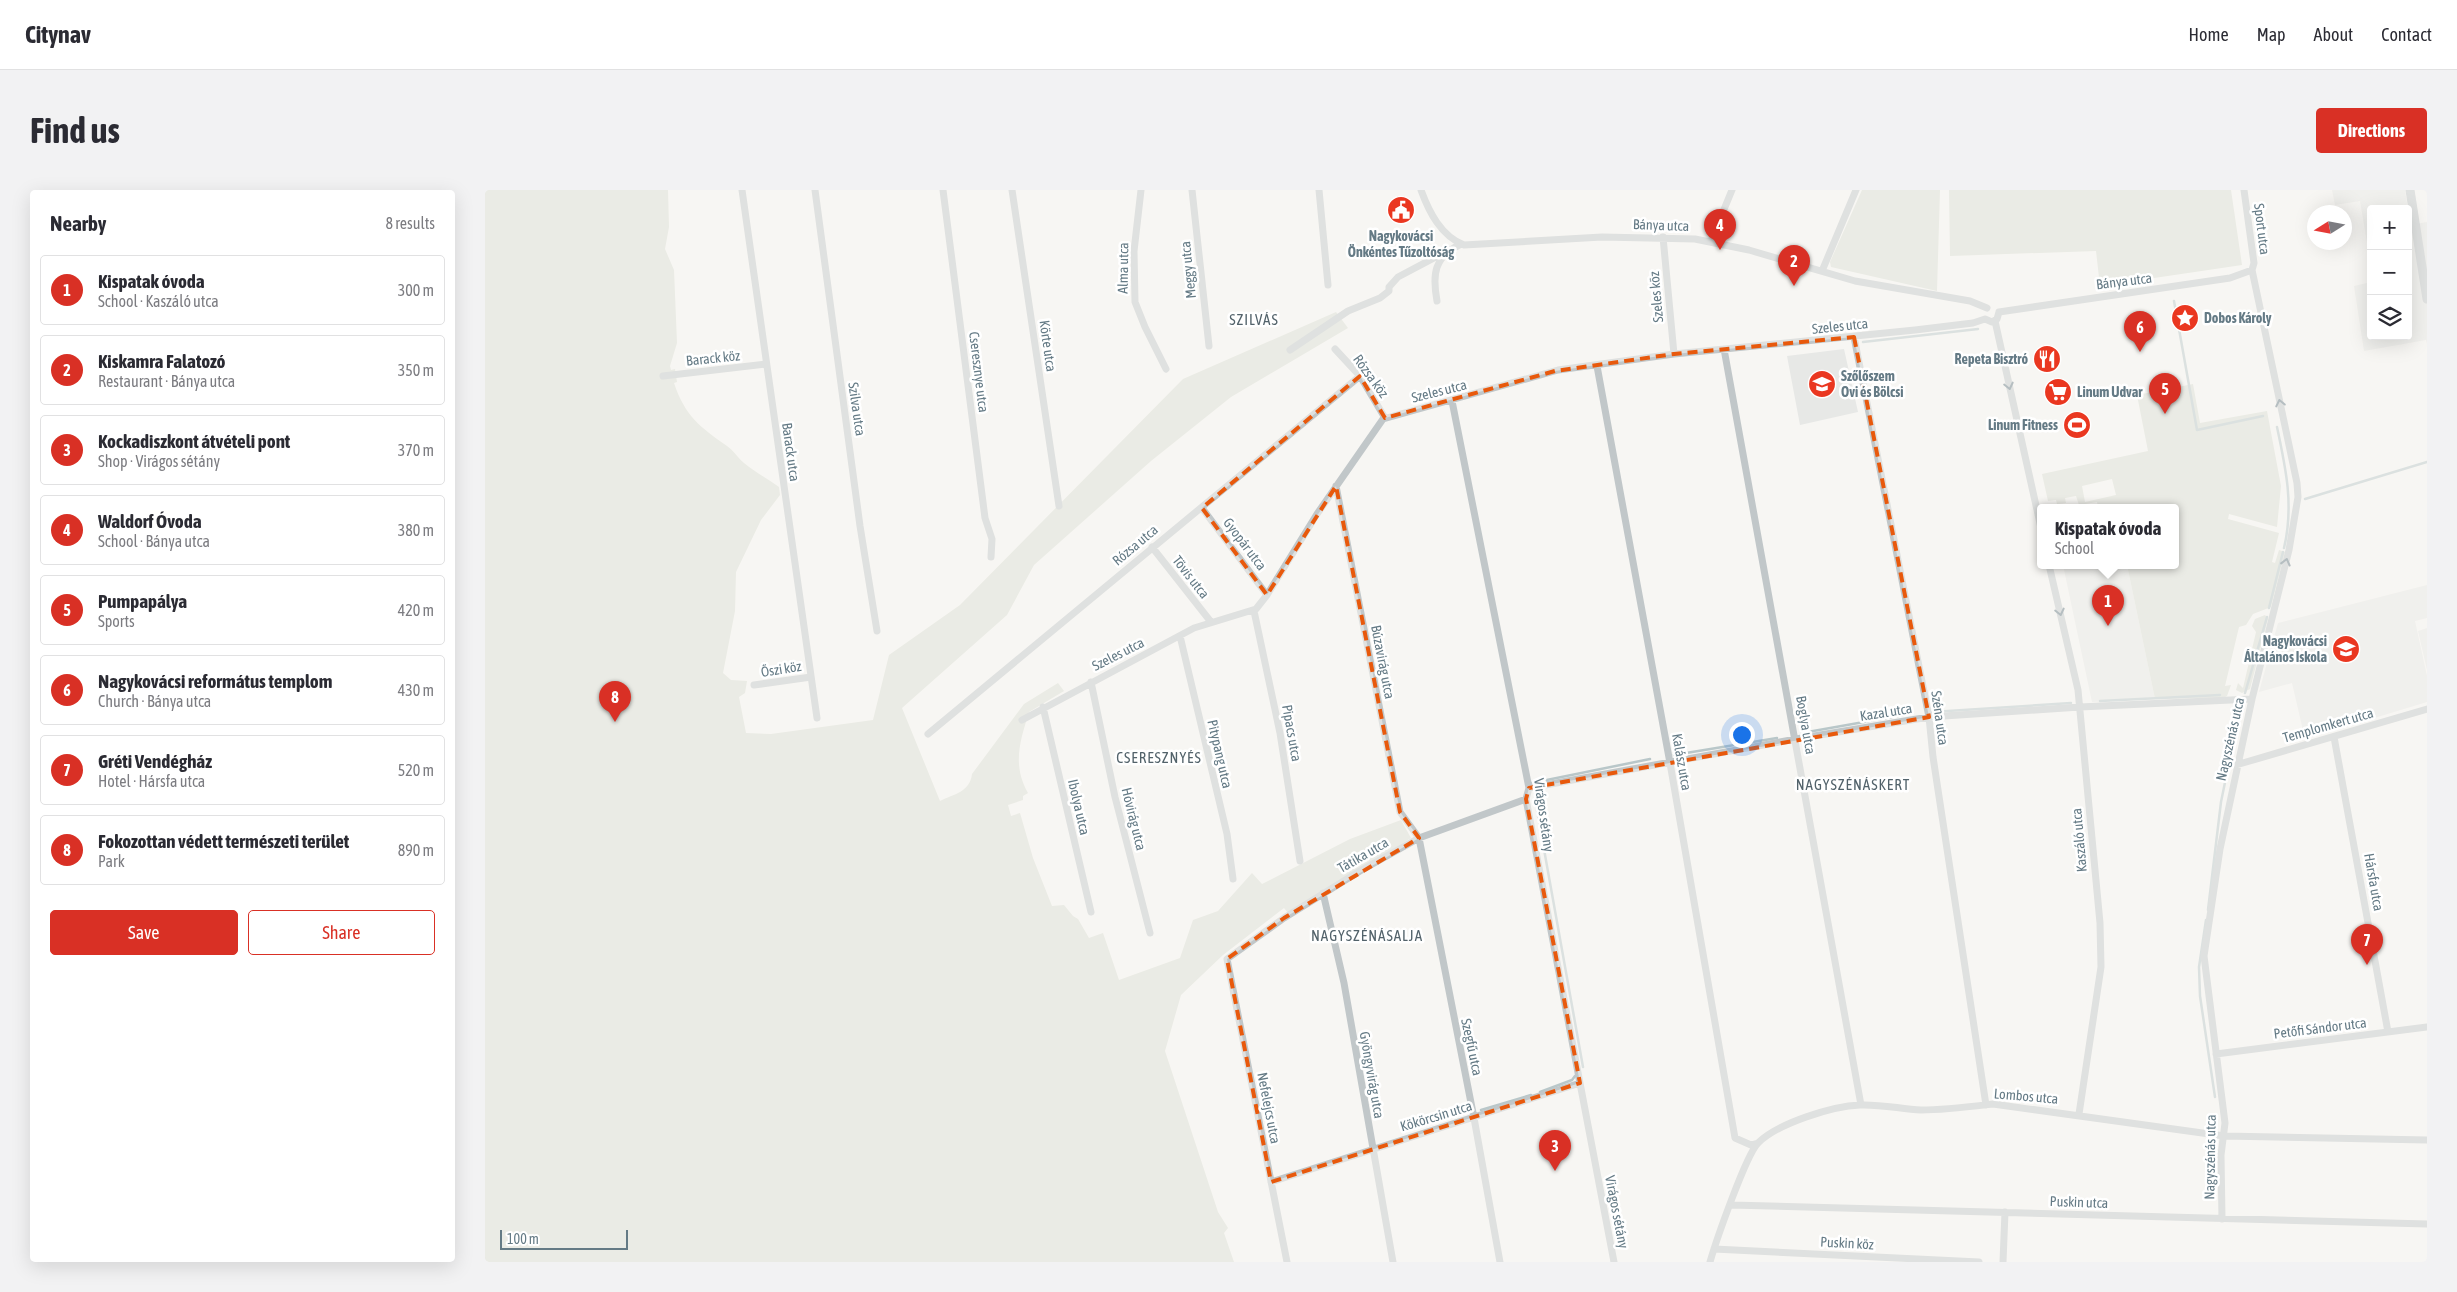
<!DOCTYPE html>
<meta charset="utf-8">
<style>
body{margin:0;font-family:"Asap Condensed",sans-serif;background:#f2f2f3;color:#2b2b33}
.controls{position:absolute;right:15px;top:15px;display:grid;overflow:hidden;border-radius:5px;box-shadow:0 5px 20px #0002}
.controls button{width:45px;height:45px;display:grid;place-items:center;padding:0;border:0;border-bottom:1px solid #e1e1e2;background:#fff;color:#2b2b33;font:25px sans-serif}
.compass{position:absolute;left:1822px;top:15px;width:45px;height:45px;border-radius:50%;background:#fff;box-shadow:0 5px 20px #0002;rotate:259deg}
.scale{position:absolute;left:15px;bottom:12px;width:128px;box-sizing:border-box;padding-left:5px;border:2px solid #647a85;border-top:0;font-size:14px;line-height:18px;white-space:nowrap;color:#647a85;-webkit-text-stroke:4px #fff;paint-order:stroke}
.you{position:absolute;left:1256px;top:544px;width:18px;height:18px;margin:-12px;border:4px solid #fff;border-radius:50%;background:#1a73e8;box-shadow:0 0 0 8px #1a73e833}
.badge{display:grid;place-items:center;width:32px;height:32px;border-radius:50%;background:#d93025;color:#fff;font-size:16px;font-weight:700}
.pin{position:absolute;translate:-50% -41px;filter:drop-shadow(0 1px 2px #0008)}
.pin::after{content:'';position:absolute;top:26px;width:18px;height:15px;background:inherit;clip-path:polygon(0 0,100% 0,50% 100%)}
.popup{position:absolute;left:1552px;top:314px;width:142px;height:65px;box-sizing:border-box;display:grid;place-content:center;border-radius:5px;background:#fff;filter:drop-shadow(0 1px 4px #0005);font-size:16px;white-space:nowrap;color:#7c7c81}
.popup b{font-size:19px;color:#2b2b33}
.popup::after{content:'';position:absolute;left:50%;top:100%;margin-left:-10px;border:10px solid transparent;border-top-color:#fff}
.list{margin:0;padding:0;list-style:none}
h2{display:flex;justify-content:space-between;align-items:center;height:65px;margin:0;padding:0 20px;font-size:21px}
h2 small{font-size:16px;font-weight:400;color:#7c7c81}
.list li{display:grid;grid-template-columns:32px 1fr auto;gap:15px;align-items:center;box-sizing:border-box;height:70px;margin:0 10px 10px;padding:0 10px;border:1px solid #e1e1e2;border-radius:5px}
.list b{display:block;font-size:19px;white-space:nowrap}
.list p{margin:0;font-size:16px;white-space:nowrap;color:#7c7c81}
.list em{font-size:16px;font-style:normal;color:#7c7c81}
.actions{display:flex;gap:10px;padding:15px 20px}
.actions a{flex:1;padding:11px 0;border:1px solid #d93025;border-radius:5px;text-align:center;font-size:18px;color:#d93025}
.actions .main{background:#d93025;color:#fff}
.icon{flex:none;width:28px;height:28px;fill:none;stroke:currentColor;stroke-width:2;stroke-linecap:round;stroke-linejoin:round}
.map{position:relative;flex:none;width:1942px;height:1072px;overflow:hidden;border-radius:5px}
header{display:flex;align-items:center;gap:30px;box-sizing:border-box;height:70px;padding:0 25px;background:#fff;border-bottom:1px solid #e1e1e2}
header strong{font-size:24px}
nav{display:flex;gap:28px;margin-inline-start:auto;font-size:18px}
.intro{display:flex;align-items:center;justify-content:space-between;box-sizing:border-box;height:120px;padding:0 30px}
h1{margin:0;font-size:35px}
.button{padding:12px 22px;border-radius:5px;background:#d93025;color:#fff;font-size:18px;font-weight:700}
main{display:flex;gap:30px;padding:0 30px}
aside{flex:1;background:#fff;border-radius:5px;box-shadow:0 5px 20px #0002}
.map>svg:first-child{display:block}
.built{fill:#e7e8e6}
.green{fill:#d9ded4;fill-rule:evenodd}
.lines{fill:none;stroke-linecap:round;stroke-linejoin:round}
.stream{stroke:#b9c7c9;stroke-width:2.5}
.minor{stroke:#c1c7c9;stroke-width:7}
.tertiary{stroke:#c1c7c9;stroke-width:9}
.oneway{stroke:#647a85}
.marked{fill:none;stroke:#e8590c;stroke-width:4;stroke-dasharray:10 6;stroke-linejoin:round}
.labels{text-anchor:middle;dominant-baseline:central;stroke-width:5;stroke-linejoin:round;paint-order:stroke}
.street-label{font-size:14px;fill:#647a85;stroke:#fff}
.poi-label{font-size:14px;font-weight:bold;fill:#647a85;stroke:#fff;text-anchor:start}
.neighbourhood-label{font-size:15px;letter-spacing:1px;fill:#52626a;stroke:#fff}
</style>
<header>
<strong>Citynav</strong>
<nav><a>Home</a><a>Map</a><a>About</a><a>Contact</a></nav>
</header>
<div class="intro"><h1>Find us</h1><a class="button">Directions</a></div>
<main>
<aside>
<h2>Nearby<small>8 results</small></h2>
<ul class="list">
<li><span class="badge">1</span><div><b>Kispatak óvoda</b><p>School · Kaszáló utca</p></div><em>300 m</em></li>
<li><span class="badge">2</span><div><b>Kiskamra Falatozó</b><p>Restaurant · Bánya utca</p></div><em>350 m</em></li>
<li><span class="badge">3</span><div><b>Kockadiszkont átvételi pont</b><p>Shop · Virágos sétány</p></div><em>370 m</em></li>
<li><span class="badge">4</span><div><b>Waldorf Óvoda</b><p>School · Bánya utca</p></div><em>380 m</em></li>
<li><span class="badge">5</span><div><b>Pumpapálya</b><p>Sports</p></div><em>420 m</em></li>
<li><span class="badge">6</span><div><b>Nagykovácsi református templom</b><p>Church · Bánya utca</p></div><em>430 m</em></li>
<li><span class="badge">7</span><div><b>Gréti Vendégház</b><p>Hotel · Hársfa utca</p></div><em>520 m</em></li>
<li><span class="badge">8</span><div><b>Fokozottan védett természeti terület</b><p>Park</p></div><em>890 m</em></li>
</ul>
<div class="actions"><a class="main">Save</a><a>Share</a></div>
</aside>
<div class="map">
<svg width="1942" height="1072" viewBox="0 0 1942 1072">
<rect width="100%" height="100%" fill="#f7f6f3"/>
<path class="built" d="M1847 0H1920L1923 19H1886V76L1875 11 1850 15Z
M1923 23 1925 35 1942 32V154L1941 150 1879 161 1869 96 1886 92V146H1923Z
M1359 159 1373 222 1315 235 1302 166Z
M1578 375H1642L1670 509 1607 512Z
M1942 395V428L1930 431 1942 486V512L1820 549 1807 493 1774 502 1793 433Z
M1942 438V480L1933 441Z"/>
<path class="green" d="M0 0H183L184 37 180 59 189 80 192 153 185 176 186 180 190 179 192 192 189 193C200 226 215 237 242 256 249 261 253 268 259 273 270 282 283 289 294 297L295 305 276 330 251 382 250 421 238 483 246 490 262 491 260 503 254 507 261 543 286 544 388 530 404 465 475 415 698 189 851 122 863 138 746 207 666 271 549 375 522 425 417 518 455 611C469 604 485 602 487 584L539 514 573 493 579 501 544 522C535 551 527 575 543 603L538 606V610L523 615 526 626 535 623 548 668 567 716 579 715 588 726 593 729 604 748 618 743 634 790 695 768 708 730 733 721 767 683 777 694 865 649 916 630 926 648 803 723 799 718 738 765 696 805 680 861 733 1022 743 1038 739 1043 749 1072H0Z
M1377 0H1455L1452 101 1346 77 1345 72Z
M1464 0H1746L1757 75 1615 96 1611 61 1465 66Z
M1708 194 1715 233 1782 221 1796 296 1792 337 1744 324 1743 329 1794 343 1787 372 1790 373 1794 360 1800 362 1786 417 1768 424 1761 435 1754 437 1740 496 1746 495 1742 506 1738 508 1670 509 1642 375H1690V317H1613L1612 312 1594 315 1591 306 1580 308 1581 313 1572 314 1571 310 1563 311 1557 284 1663 261 1652 205ZM1627 289 1631 305 1600 312 1597 296Z
M1780 425 1783 429 1765 499 1757 503 1751 500 1753 493 1758 498 1771 442 1767 436 1770 429Z"/>
<g class="lines">
<path class="stream" d="M1689 111 1712 240 1778 226
M1378 152 1493 139
M1792 237C1801 279 1809 316 1799 358
M1820 309 1942 272
M1784 418 1798 362
M1760 503 1782 427
M1615 511 1735 505
M1447 522 1586 513
M1317 543 1424 524
M1189 565 1292 548
M1047 593 1165 569
M1050 609 1098 877
M1723 720 1736 612 1755 519
M1721 730 1714 777 1715 806 1730 907
M1055 902 1087 890 1090 886
M996 920 1046 905"/>
<path class="minor" d="M257 0 332 528
M330 0 375 336 392 441
M458 0 500 328 507 349 506 367
M527 0 574 316
M656 0 649 61 650 112 660 137 681 179
M707 0 724 156
M834 0 843 95
M936 0C944 22 956 46 979 55L1117 47 1210 49 1264 60 1370 91 1485 111 1502 118
M1178 47 1189 164
M1226 51 1247 0
M1337 81 1371 0
M952 111C947 84 949 67 976 54
M1514 122 1745 88 1767 80
M1510 131 1556 338
M1369 147 1444 527 1448 567 1501 915
M850 159 875 186 900 228
M1239 159 1376 915
M805 160 863 121 895 108 904 101V97L913 87 964 60
M1112 176 1185 573 1250 948 1266 955 1273 953
M178 186 281 174
M967 211 1044 598 1041 609 1129 1072
M851 296 915 622 934 648 989 928 1015 1072
M717 318 782 405
M667 357 726 432
M1564 375 1593 500 1615 733 1616 777 1594 924
M769 421 795 543 815 671
M695 446 742 644 748 689
M606 492 630 607 665 743
M269 495 326 487
M558 517 606 722
M537 530 709 438 771 419 782 405 832 324 898 229 1073 180 1189 164 1430 140 1488 133 1500 129 1507 132 1512 129 1514 122
M443 544 875 186
M1849 547 1903 842
M1751 575 1942 519
M1044 598 1311 549 1444 527 1595 517 1767 509
M838 703 859 793 908 1072
M1731 864 1942 837
M786 992 1095 893
M1246 1015 1942 1034
M1737 1029 1736 965 1740 933 1719 766 1735 659 1767 509 1804 360 1813 307 1812 293 1767 80 1769 73 1759 0
M1229 1059 1494 1072
M802 1072 742 769 799 728 875 681 934 648 1041 609
M1225 1072C1231 1051 1261 965 1273 953 1293 933 1348 916 1375 915 1395 914 1416 919 1436 920 1460 920 1483 917 1508 914L1739 946 1942 950
M1518 1072 1520 1022"/>
<path class="tertiary" d="M1925 0 1942 109"/>
</g>
<defs><path id="oneway-chevron" d="M-2-3.5L2.5 0L-2 3.5" fill="none" stroke-width="1.6" stroke-linecap="round" stroke-linejoin="round" transform="scale(1.25)"/></defs>
<g class="oneway">
<use href="#oneway-chevron" transform="translate(1524 196) rotate(77)"/>
<use href="#oneway-chevron" transform="translate(1795 213) rotate(-102)"/>
<use href="#oneway-chevron" transform="translate(1801 372) rotate(-76)"/>
<use href="#oneway-chevron" transform="translate(1575 422) rotate(77)"/>
</g>
<path d="M0 0H1942V1072H0ZM1369 147 1444 527 1044 598 1041 609 1095 893 786 992 742 769 799 728 934 648 915 622 851 296 782 405 717 318 875 186 900 228 1070 181 1189 164Z" fill="#f7f6f3" fill-opacity=".55" fill-rule="evenodd"/>
<path class="marked" d="M1369 147 1444 527 1044 598 1041 609 1095 893 786 992 742 769 799 728 934 648 915 622 851 296 782 405 717 318 875 186 900 228 1070 181 1189 164Z"/>
<defs>
<g id="civic-disc" transform="scale(1.4375)"><circle r="9.5" fill="#ea3720" stroke="#fff"/><path d="M-.6-6.5H3V-4.5H.6V-3L4-1V1h2V6H-6V1h2V-1L-.6-3ZM-1.2 2.5V6h2.4V2.5Z" fill="#fff"/></g>
<g id="sight-disc" transform="scale(1.4375)"><circle r="9.5" fill="#ea3720" stroke="#fff"/><path d="M0-6L1.8-2.2L6-1.7L2.9 1.2L3.7 5.4L0 3.3L-3.7 5.4L-2.9 1.2L-6-1.7L-1.8-2.2Z" fill="#fff"/></g>
<g id="restaurant-disc" transform="scale(1.4375)"><circle r="9.5" fill="#ea3720" stroke="#fff"/><path d="M-5-6h1v4h1v-4h1v4h1v-4h1v5L-1.5 .5V6h-2V.5L-5-1ZM5-6V6H3V1.5H1.5Q1.5-4 5-6Z" fill="#fff"/></g>
<g id="school-disc" transform="scale(1.4375)"><circle r="9.5" fill="#ea3720" stroke="#fff"/><path d="M0-5L7-2L0 1L-7-2ZM-4 1L0 2.5L4 1V4Q0 6-4 4Z" fill="#fff"/></g>
<g id="supermarket-disc" transform="scale(1.4375)"><circle r="9.5" fill="#ea3720" stroke="#fff"/><path d="M-6-5.5h2.5l.6 2H6L4.5 2H-2.5L-4.4-4H-6ZM-1.5 3.2a1.3 1.3 0 1 0 .1 0ZM3 3.2a1.3 1.3 0 1 0 .1 0Z" fill="#fff"/></g>
<g id="stadium-disc" transform="scale(1.4375)"><circle r="9.5" fill="#ea3720" stroke="#fff"/><path d="M0-5a6.5 5 0 1 0 0 10a6.5 5 0 1 0 0-10ZM-3.5-1.8h7v3.6h-7Z" fill="#fff"/></g>
</defs>
<g fill-rule="evenodd">
<use href="#civic-disc" x="916" y="20"/>
<use href="#sight-disc" x="1700" y="128"/>
<use href="#restaurant-disc" x="1562" y="169"/>
<use href="#school-disc" x="1337" y="194"/>
<use href="#supermarket-disc" x="1573" y="202"/>
<use href="#stadium-disc" x="1592" y="235"/>
<use href="#school-disc" x="1861" y="459"/>
</g>
<g class="labels">
<g class="street-label">
<text transform="translate(1176 35) rotate(2)">Bánya utca</text>
<text transform="translate(1777 39) rotate(83)">Sport utca</text>
<text transform="translate(638 78) rotate(-89)">Alma utca</text>
<text transform="translate(703 80) rotate(-96)">Meggy utca</text>
<text transform="translate(1639 91) rotate(-7)">Bánya utca</text>
<text transform="translate(1171 107) rotate(-95)">Szeles köz</text>
<text transform="translate(1355 136) rotate(-6)">Szeles utca</text>
<text transform="translate(563 156) rotate(82)">Körte utca</text>
<text transform="translate(228 168) rotate(-6)">Barack köz</text>
<text transform="translate(494 182) rotate(83)">Cseresznye utca</text>
<text transform="translate(886 186) rotate(54)">Rózsa köz</text>
<text transform="translate(954 201) rotate(-14)">Szeles utca</text>
<text transform="translate(372 219) rotate(82)">Szilva utca</text>
<text transform="translate(306 262) rotate(82)">Barack utca</text>
<text transform="translate(760 354) rotate(53)">Gyopár utca</text>
<text transform="translate(650 355) rotate(-40)">Rózsa utca</text>
<text transform="translate(706 387) rotate(52)">Tövis utca</text>
<text transform="translate(633 464) rotate(-27)">Szeles utca</text>
<text transform="translate(898 472) rotate(79)">Búzavirág utca</text>
<text transform="translate(296 479) rotate(-9)">Őszi köz</text>
<text transform="translate(1401 522) rotate(-9)">Kazal utca</text>
<text transform="translate(1455 528) rotate(82)">Széna utca</text>
<text transform="translate(1321 535) rotate(80)">Boglya utca</text>
<text transform="translate(1843 535) rotate(-16)">Templomkert utca</text>
<text transform="translate(807 543) rotate(80)">Pipacs utca</text>
<text transform="translate(1745 549) rotate(-77)">Nagyszénás utca</text>
<text transform="translate(735 564) rotate(77)">Pitypang utca</text>
<text transform="translate(1197 572) rotate(80)">Kalász utca</text>
<text transform="translate(594 617) rotate(77)">Ibolya utca</text>
<text transform="translate(1059 625) rotate(82)">Virágos sétány</text>
<text transform="translate(649 629) rotate(76)">Hóvirág utca</text>
<text transform="translate(1594 650) rotate(-95)">Kaszáló utca</text>
<text transform="translate(878 665) rotate(-30)">Tátika utca</text>
<text transform="translate(1889 692) rotate(80)">Hársfa utca</text>
<text transform="translate(1835 838) rotate(-7)">Petőfi Sándor utca</text>
<text transform="translate(987 857) rotate(78)">Szegfű utca</text>
<text transform="translate(887 885) rotate(80)">Gyöngyvirág utca</text>
<text transform="translate(1541 906) rotate(5)">Lombos utca</text>
<text transform="translate(784 918) rotate(79)">Nefelejcs utca</text>
<text transform="translate(951 926) rotate(-17)">Kökörcsin utca</text>
<text transform="translate(1725 967) rotate(-89)">Nagyszénás utca</text>
<text transform="translate(1594 1012) rotate(2)">Puskin utca</text>
<text transform="translate(1132 1022) rotate(79)">Virágos sétány</text>
<text transform="translate(1362 1053) rotate(3)">Puskin köz</text>
</g>
<g class="poi-label">
<text x="916" y="46" text-anchor="middle">Nagykovácsi<tspan x="916" dy="16">Önkéntes Tűzoltóság</tspan></text>
<text x="1719" y="128">Dobos Károly</text>
<text x="1543" y="169" text-anchor="end">Repeta Bisztró</text>
<text x="1356" y="186">Szőlőszem<tspan x="1356" dy="16">Ovi és Bölcsi</tspan></text>
<text x="1592" y="202">Linum Udvar</text>
<text x="1573" y="235" text-anchor="end">Linum Fitness</text>
<text x="1842" y="451" text-anchor="end">Nagykovácsi<tspan x="1842" dy="16">Általános Iskola</tspan></text>
</g>
<g class="neighbourhood-label">
<text x="769" y="129">SZILVÁS</text>
<text x="674" y="567">CSERESZNYÉS</text>
<text x="1368" y="594">NAGYSZÉNÁSKERT</text>
<text x="882" y="745">NAGYSZÉNÁSALJA</text>
</g>
</g>
</svg>
<div class="controls">
<button>+</button>
<button>−</button>
<button><svg class="icon" aria-label="layers" viewBox="0 0 24 24"><path d="M12 4l9 5-9 5-9-5zM3 14l9 5 9-5"/></svg></button>
</div>
<svg class="compass" viewBox="-18 -18 36 36"><path d="M0-13l5 13h-10z" fill="#e53935"/><path d="M0 13l5-13h-10z" fill="#7c7c81"/></svg>
<div class="scale">100 m</div>
<div class="you"></div>
<div class="pin badge" style="left:1623px;top:436px">1</div>
<div class="popup"><b>Kispatak óvoda</b>School</div>
<div class="pin badge" style="left:1309px;top:96px">2</div>
<div class="pin badge" style="left:1070px;top:981px">3</div>
<div class="pin badge" style="left:1235px;top:60px">4</div>
<div class="pin badge" style="left:1680px;top:224px">5</div>
<div class="pin badge" style="left:1655px;top:162px">6</div>
<div class="pin badge" style="left:1882px;top:775px">7</div>
<div class="pin badge" style="left:130px;top:532px">8</div>
</div>
</main>
